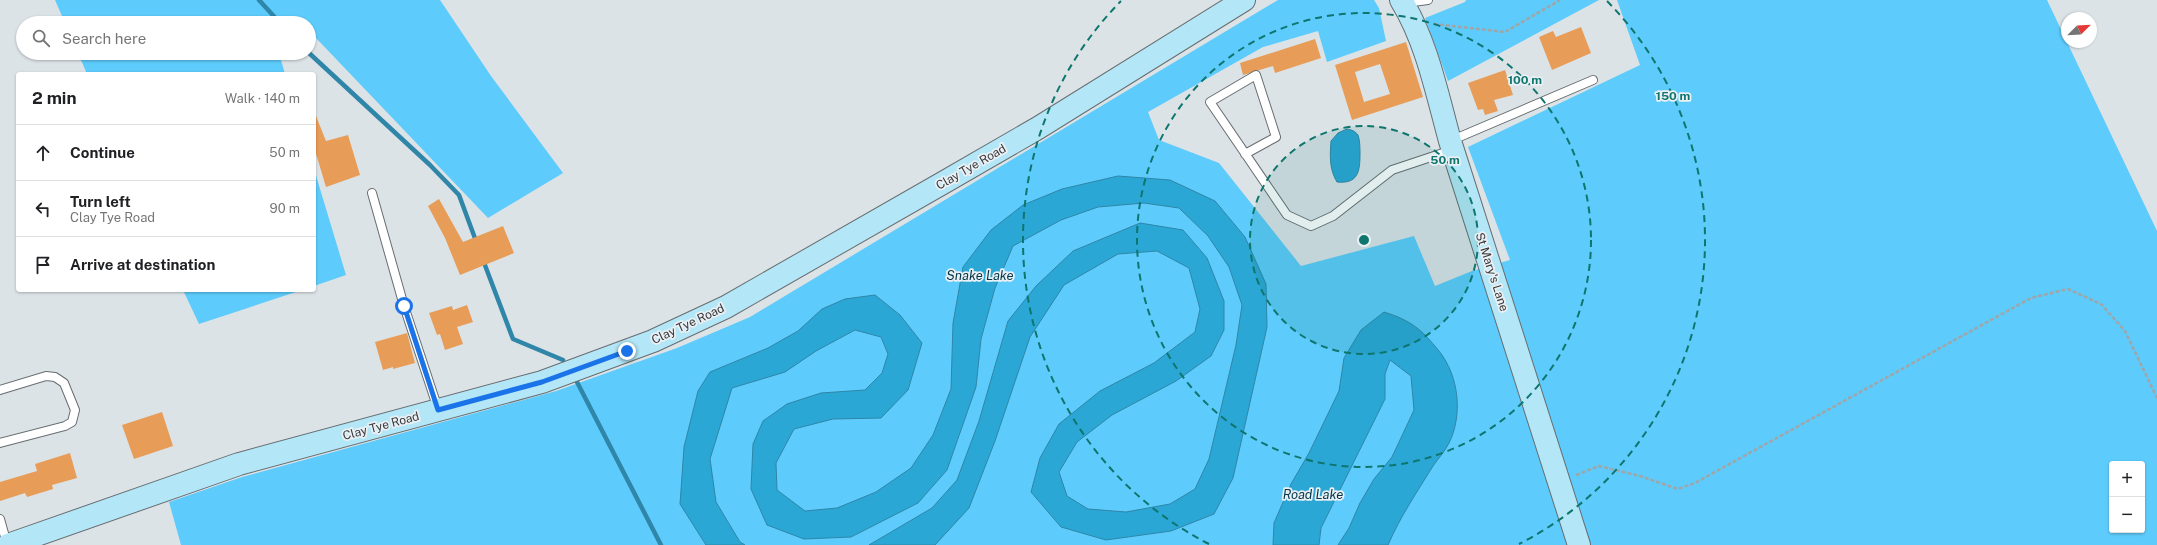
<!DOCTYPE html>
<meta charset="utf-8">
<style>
body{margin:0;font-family:"Public Sans",sans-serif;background:#f2f2f2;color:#202124}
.controls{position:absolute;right:12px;bottom:12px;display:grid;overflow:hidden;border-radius:4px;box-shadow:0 1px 3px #0004}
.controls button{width:36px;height:36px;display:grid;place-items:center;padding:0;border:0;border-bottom:1px solid #e0e0e0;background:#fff;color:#202124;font:20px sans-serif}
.compass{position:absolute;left:2061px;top:12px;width:36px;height:36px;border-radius:50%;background:#fff;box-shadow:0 1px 3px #0004;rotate:66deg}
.stop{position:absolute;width:12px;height:12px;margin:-9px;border:3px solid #1a73e8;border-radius:50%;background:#fff}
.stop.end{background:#1a73e8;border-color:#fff;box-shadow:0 1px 4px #0008}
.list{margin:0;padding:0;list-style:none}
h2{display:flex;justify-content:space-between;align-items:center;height:52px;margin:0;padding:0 16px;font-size:17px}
h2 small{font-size:13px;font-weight:400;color:#757577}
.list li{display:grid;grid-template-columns:26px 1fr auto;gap:12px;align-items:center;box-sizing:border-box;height:56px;padding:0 16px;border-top:1px solid #e0e0e0}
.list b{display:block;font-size:15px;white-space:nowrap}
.list p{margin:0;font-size:13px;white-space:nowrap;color:#757577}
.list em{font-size:13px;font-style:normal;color:#757577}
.icon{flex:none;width:22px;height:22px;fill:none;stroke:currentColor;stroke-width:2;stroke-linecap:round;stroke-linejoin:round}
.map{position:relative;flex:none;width:2157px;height:545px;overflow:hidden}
.search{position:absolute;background:#fff;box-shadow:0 1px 3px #0004;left:16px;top:16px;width:300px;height:44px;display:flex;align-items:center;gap:10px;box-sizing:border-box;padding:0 14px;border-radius:22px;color:#757577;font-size:15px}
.panel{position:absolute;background:#fff;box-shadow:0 1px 3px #0004;left:16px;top:72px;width:300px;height:220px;border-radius:4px}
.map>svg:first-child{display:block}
.green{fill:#5dcbfb;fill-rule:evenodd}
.water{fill:#2ba7d6;stroke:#2f86a8}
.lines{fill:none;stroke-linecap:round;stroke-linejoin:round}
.stream{stroke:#2f86a8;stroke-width:4.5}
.building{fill:#e79c57;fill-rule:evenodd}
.service-casing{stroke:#676d70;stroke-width:10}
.secondary-casing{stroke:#676d70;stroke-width:24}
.path{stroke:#a0a5a8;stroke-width:2.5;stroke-dasharray:4 2;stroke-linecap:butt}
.service{stroke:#fff;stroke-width:8}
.secondary{stroke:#b3e7f8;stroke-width:22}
.route{stroke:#1a73e8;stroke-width:5}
.ring{fill:none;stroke:#0f766e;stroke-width:2;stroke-dasharray:7 5}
.labels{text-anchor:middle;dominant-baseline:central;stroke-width:3.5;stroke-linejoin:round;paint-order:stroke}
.street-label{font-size:12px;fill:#383a3c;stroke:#eaf0f4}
.water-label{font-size:13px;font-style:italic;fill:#01364a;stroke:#eaf0f4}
.centre{fill:#0f766e;stroke:#eaf0f4;stroke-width:2}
.ring-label{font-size:12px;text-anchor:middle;font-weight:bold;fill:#0f766e;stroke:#eaf0f4;stroke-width:3.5;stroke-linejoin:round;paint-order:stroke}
</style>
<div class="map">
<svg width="2157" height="545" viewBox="0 0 2157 545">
<rect width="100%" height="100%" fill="#dce3e7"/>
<path class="green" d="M55 0H440L491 76 563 173 488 218 315 37 309 38V23H65Z
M1278 0H1374L1379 8 1386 41 1327 62 1318 31 1263 47 1148 112 1159 140 1219 163 1301 266 1414 236 1435 286 1472 271 1510 260 1468 147 1640 65 1617 0H2047L2157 231V545H181L169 502 242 477 556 391 677 348 750 317ZM2112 464H2142V530H2112Z
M1466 0H1599L1448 81 1425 18 1465 2Z
M78 53H279L285 74H87Z
M314 169 346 275 314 286Z
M183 290H302L199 324Z"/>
<path class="water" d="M1347 129C1352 130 1355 131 1358 135 1360 140 1360 149 1360 154 1360 172 1358 184 1337 182 1329 169 1330 155 1331 141L1338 133Z
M1118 176 1170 180 1215 201 1245 237 1266 284 1267 327 1233 478 1214 514 1171 531 1106 540 1061 527 1031 492 1040 458 1059 424 1100 391 1154 363 1195 332 1200 309 1189 268 1157 251 1118 254 1064 285 1030 337 995 441 969 508 935 545H869L932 508 957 480 979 421 1008 321 1036 286 1073 251 1140 223 1183 230 1207 258 1224 301V330L1211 356 1176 381 1112 415 1077 442 1059 472 1067 496 1088 509 1126 512 1170 504 1195 489 1209 459 1236 345 1242 305 1229 267 1208 236 1179 208 1144 203 1098 207 1061 220 1013 246 995 288 981 339 976 387 947 470 918 503 851 537 804 539 767 525 751 489 753 444 763 421 787 404 821 393 865 390 882 373 888 354 881 337 855 330 816 351 785 372 732 388 710 459 716 502 740 542 745 545H706L680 504 684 447 698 391 710 372 768 348 798 331 822 309 845 299 875 295 900 315 922 343 908 390 881 418 833 419 794 429 776 463 777 490 805 511 837 508 876 492 911 468 933 435 951 389 953 323 963 267 991 230 1023 205 1062 189Z
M1384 312C1412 321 1421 329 1439 351 1459 376 1463 415 1449 443 1445 451 1438 459 1433 466 1417 492 1400 517 1388 545H1338L1349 528 1360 503 1374 479 1392 457 1414 410 1411 376 1390 360 1385 374V399L1321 528 1319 545H1273L1274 523 1291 484 1309 453 1339 391 1344 358 1361 330Z"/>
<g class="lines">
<path class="stream" d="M259 0 280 23
M309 53 430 165 459 195 476 241
M483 260 513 339 563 360
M577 382 661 545"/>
</g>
<path class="building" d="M1581 27 1591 53 1552 70 1539 37 1553 31 1556 37Z
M1315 39 1321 58 1275 73 1273 66 1243 75 1240 63Z
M1406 42 1423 97 1352 120 1335 65ZM1380 64 1390 94 1364 102 1355 72Z
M1505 70 1513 95 1494 100 1498 111 1485 115 1483 109 1478 110 1468 83Z
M316 116 326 141 348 135 360 175 326 187 314 147V117Z
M439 199 463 242 503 226 514 253 460 275 445 238 428 206Z
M467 305 473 322 457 327 463 344 445 350 440 334 437 335 429 313 452 306 453 310Z
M407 333 415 363 393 369V367L383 370 375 342Z
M162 412 173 446 134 459 122 425Z
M70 453 77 478 52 485 53 489 27 497 25 493 0 501V482L37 471 35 464Z"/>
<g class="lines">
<g class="service-casing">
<path id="service" d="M1405 3 1428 0
M1450 141 1593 80
M1245 154 1276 137 1256 75 1210 102 1287 215 1311 226 1333 216 1392 170 1452 150
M372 193 404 306 438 409
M0 390 46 376 55 377 64 383 75 410 72 422 65 426 0 443
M0 519 7 544"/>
</g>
<g class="secondary-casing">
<path id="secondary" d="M1401 0C1427 42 1437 94 1450 141L1579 545
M8 545 239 464 542 382 653 341 726 307 941 184 1038 128 1244 0"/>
</g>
<path class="path" d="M1434 24 1505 32 1560 0
M1576 475 1599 466 1640 476 1678 489 1695 483 2031 298 2068 289 2101 304 2125 331 2157 398"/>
<use href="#service" class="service"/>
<use href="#secondary" class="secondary"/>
</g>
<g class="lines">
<path class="route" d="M404 306 438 410 542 382 627 351"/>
</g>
<circle cx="1364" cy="240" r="114" fill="#0f766e" fill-opacity=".12"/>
<g class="ring">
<circle cx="1364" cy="240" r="114"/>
<circle cx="1364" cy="240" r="227"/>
<path d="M1209 544A341 341 0 0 1 1121 1M1607 1A341 341 0 0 1 1519 544"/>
</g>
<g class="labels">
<g class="street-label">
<text transform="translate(971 167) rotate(-30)">Clay Tye Road</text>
<text transform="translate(1492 272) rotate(72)">St Mary's Lane</text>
<text transform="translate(688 324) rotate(-25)">Clay Tye Road</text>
<text transform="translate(381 426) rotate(-15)">Clay Tye Road</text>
</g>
<g class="water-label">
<text x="980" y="275">Snake Lake</text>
<text x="1313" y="494">Road Lake</text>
</g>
</g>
<circle cx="1364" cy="240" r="6" class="centre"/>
<g class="ring-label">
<text x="1525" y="84">100 m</text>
<text x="1673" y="100">150 m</text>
<text x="1445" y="164">50 m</text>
</g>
</svg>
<div class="controls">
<button>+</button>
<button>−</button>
</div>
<svg class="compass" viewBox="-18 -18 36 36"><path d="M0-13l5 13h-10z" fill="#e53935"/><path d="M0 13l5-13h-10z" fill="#757577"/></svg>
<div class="stop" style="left:404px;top:306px"></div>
<div class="stop end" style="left:627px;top:351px"></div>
<div class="search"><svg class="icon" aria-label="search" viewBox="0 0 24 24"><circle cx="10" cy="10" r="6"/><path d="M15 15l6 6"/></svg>Search here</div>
<section class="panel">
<h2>2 min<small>Walk · 140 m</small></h2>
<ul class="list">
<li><svg class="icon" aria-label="ahead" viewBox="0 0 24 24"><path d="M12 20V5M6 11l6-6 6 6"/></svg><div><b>Continue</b></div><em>50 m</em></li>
<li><svg class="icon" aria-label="left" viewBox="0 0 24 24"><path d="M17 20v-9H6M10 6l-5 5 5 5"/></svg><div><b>Turn left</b><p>Clay Tye Road</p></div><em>90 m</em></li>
<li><svg class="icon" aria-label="arrive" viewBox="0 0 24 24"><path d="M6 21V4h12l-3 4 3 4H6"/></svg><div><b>Arrive at destination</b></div></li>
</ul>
</section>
</div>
